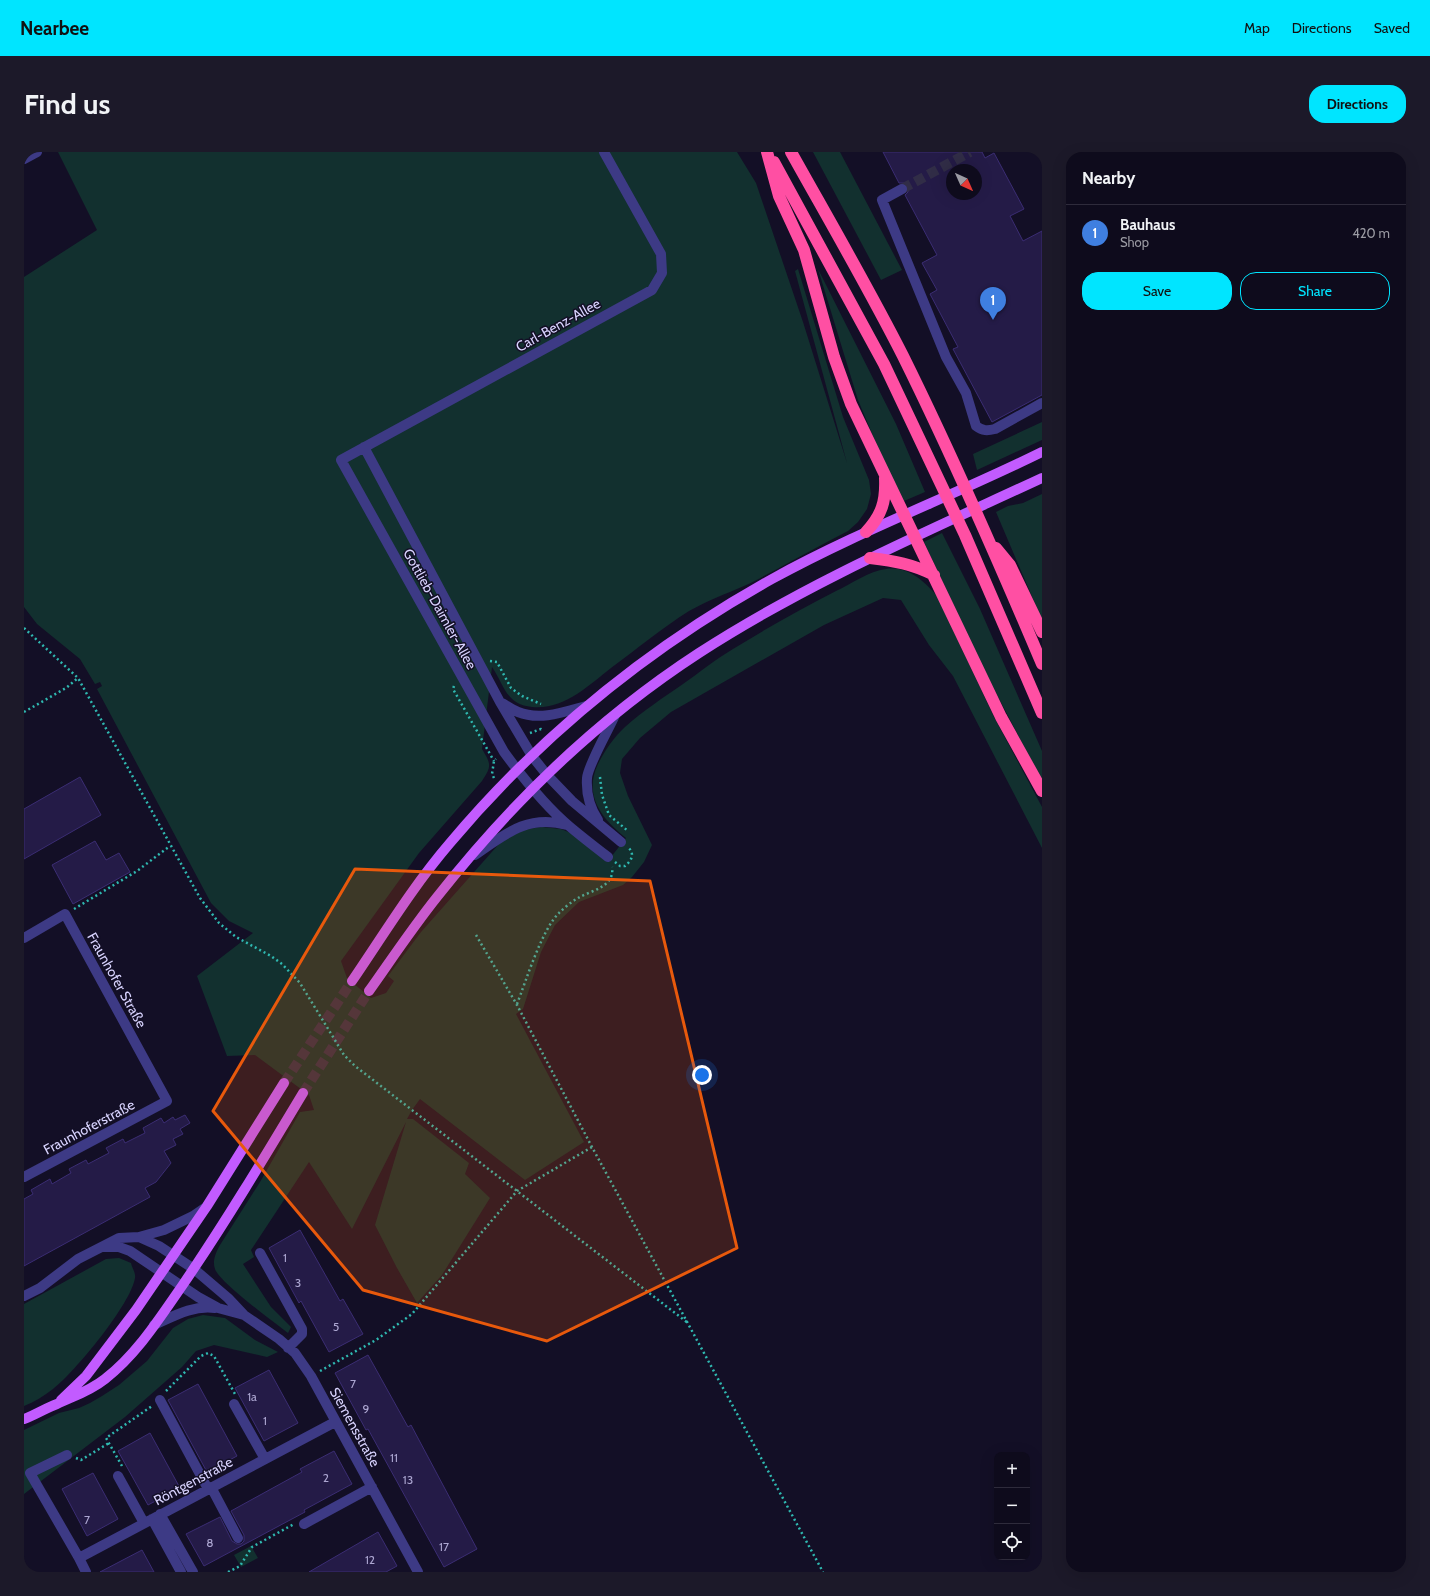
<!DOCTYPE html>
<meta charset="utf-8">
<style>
body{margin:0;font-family:Cabin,sans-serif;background:#1c1929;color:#f1f3f6}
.controls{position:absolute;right:12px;bottom:12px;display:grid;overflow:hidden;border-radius:8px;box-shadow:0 4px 16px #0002}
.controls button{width:36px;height:36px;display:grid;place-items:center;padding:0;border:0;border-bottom:1px solid #2e2b3b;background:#0e0b1c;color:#f1f3f6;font:20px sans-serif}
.compass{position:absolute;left:922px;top:12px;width:36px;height:36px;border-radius:50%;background:#0e0b1c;box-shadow:0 4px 16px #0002;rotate:135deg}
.you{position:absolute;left:678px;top:923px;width:14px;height:14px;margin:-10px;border:3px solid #fff;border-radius:50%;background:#1a73e8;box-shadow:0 0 0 6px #1a73e833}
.badge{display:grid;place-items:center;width:26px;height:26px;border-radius:50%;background:#00e5ff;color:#fff;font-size:13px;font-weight:700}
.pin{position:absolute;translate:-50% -33px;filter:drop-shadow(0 1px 2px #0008)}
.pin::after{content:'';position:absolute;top:21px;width:14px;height:12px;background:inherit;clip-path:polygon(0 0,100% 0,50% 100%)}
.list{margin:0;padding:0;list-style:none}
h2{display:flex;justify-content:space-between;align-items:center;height:52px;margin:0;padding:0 16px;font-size:17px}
h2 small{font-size:13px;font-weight:400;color:#9b9ba3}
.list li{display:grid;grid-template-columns:26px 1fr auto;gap:12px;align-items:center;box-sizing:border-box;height:56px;padding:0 16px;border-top:1px solid #2e2b3b}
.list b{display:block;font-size:15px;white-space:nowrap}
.list p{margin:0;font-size:13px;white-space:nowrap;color:#9b9ba3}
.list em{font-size:13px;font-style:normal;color:#9b9ba3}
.actions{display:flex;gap:8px;padding:12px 16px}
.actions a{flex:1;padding:9px 0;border:1px solid #00e5ff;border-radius:16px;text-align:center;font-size:14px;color:#00e5ff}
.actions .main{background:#00e5ff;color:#111}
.icon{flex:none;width:22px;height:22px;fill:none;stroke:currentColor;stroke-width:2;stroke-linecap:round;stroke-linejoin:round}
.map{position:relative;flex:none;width:1018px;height:1420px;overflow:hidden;border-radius:16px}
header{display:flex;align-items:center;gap:24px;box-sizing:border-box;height:56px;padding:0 20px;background:#00e5ff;color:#111}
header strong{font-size:19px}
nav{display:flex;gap:22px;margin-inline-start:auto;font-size:14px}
.intro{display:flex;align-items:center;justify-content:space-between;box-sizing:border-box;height:96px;padding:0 24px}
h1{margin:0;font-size:28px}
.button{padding:10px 18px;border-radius:16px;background:#00e5ff;color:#111;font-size:14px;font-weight:700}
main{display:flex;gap:24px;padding:0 24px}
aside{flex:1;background:#0e0b1c;border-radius:16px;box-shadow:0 4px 16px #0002}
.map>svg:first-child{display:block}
.green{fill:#12302f}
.building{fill:#241b47;stroke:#3b2d73;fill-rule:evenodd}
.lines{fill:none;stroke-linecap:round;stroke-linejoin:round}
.minor-tunnel{stroke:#312d47;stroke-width:10;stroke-dasharray:10 5;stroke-linecap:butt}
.major-tunnel{stroke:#312d47;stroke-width:10;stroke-dasharray:10 5;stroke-linecap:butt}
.path{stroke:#2fb8b0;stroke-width:2.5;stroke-dasharray:2 3;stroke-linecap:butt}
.minor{stroke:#3d3a85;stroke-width:10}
.major{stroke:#c25bff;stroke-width:10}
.highway{stroke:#ff4fa3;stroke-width:12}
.marked{fill:#e8590c;fill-opacity:0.2;stroke:#e8590c;stroke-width:3;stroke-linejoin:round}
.labels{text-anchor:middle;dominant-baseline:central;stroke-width:3;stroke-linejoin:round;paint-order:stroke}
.number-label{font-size:12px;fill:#aca6d1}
.street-label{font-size:14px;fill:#d9d4ff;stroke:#130f26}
</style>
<header>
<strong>Nearbee</strong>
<nav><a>Map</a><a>Directions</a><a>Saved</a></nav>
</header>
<div class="intro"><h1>Find us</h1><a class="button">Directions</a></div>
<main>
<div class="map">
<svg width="1018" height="1420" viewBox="0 0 1018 1420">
<rect width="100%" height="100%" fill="#130f26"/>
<path class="green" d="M34 0H713L732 31 779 170 823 311 771 119 774 117 819 265 845 328 847 342 843 357 834 370 824 379C801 391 778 403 755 416 743 422 732 429 720 434 701 442 683 449 665 459 638 476 613 497 587 516 564 534 540 558 508 555 481 552 480 532 468 515L458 597C467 612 468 614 458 629L395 701 317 809 323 826 347 846 362 841 370 829 364 824 397 780 474 693 495 678 518 675 537 677 549 682 583 710 602 686C578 667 559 644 574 612 581 598 590 585 601 575 619 559 640 545 659 532 676 520 692 507 709 497 743 476 777 457 812 439 827 432 845 419 862 417 884 414 900 429 913 444L970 565 1018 655V696L929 524 905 493 877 448 859 446 800 473 647 560 616 586 598 607 596 621 604 644 628 693 620 710 608 725 599 733 555 750 531 773 517 800 499 857 492 862 560 990 501 1028 396 947 388 958 383 967H389L445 1011 441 1022 466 1046 418 1123 393 1151 373 1116 351 1073 382 970 328 1077 285 1010 227 1098 230 1105 219 1112 247 1155 267 1175 264 1181C250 1170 195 1130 191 1117 188 1109 192 1100 196 1093L236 1030 276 960 290 958 285 943 231 903 203 904 173 824 229 781 205 769 187 751 73 537 78 534 76 530 71 532 56 507 13 472 0 455V125L73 78Z
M789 0H816L878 118 857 128Z
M794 117 872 272 901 340 880 349 862 315 834 248Z
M1018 270V288L953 318 949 302Z
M1018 342V468L972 360 984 354 999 351Z
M918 381 956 457 1018 599V629L957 512 900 390Z
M95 1106 107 1111C108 1116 112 1121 111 1126 107 1152 51 1220 29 1237 20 1244 10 1250 0 1254V1152L82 1107Z
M179 1163 201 1166 231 1188 254 1200 243 1205 190 1193 172 1199 158 1215 101 1265 0 1342V1278L35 1261 55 1256 66 1251 78 1244 95 1233 123 1209 149 1176 164 1167Z
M227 1394 234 1406 217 1415 210 1403Z"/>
<path class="building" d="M859 0H958L961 6 970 1 1000 57 986 64 999 89 1018 79V243L968 270 929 197 934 195 906 142 913 138 898 111 913 103 881 43 884 40V34L881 31H875ZM928 18H952V42H928Z
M56 625 77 663 0 707V657Z
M71 689 82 708 95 701 106 720 49 752 28 713Z
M161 963 166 971 156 977 159 982 149 987 152 993 140 999 147 1011 132 1030 121 1036 126 1045 0 1114V1047L9 1042 7 1038 26 1027 28 1032 47 1021 45 1017 62 1008 64 1012 85 1001 82 996 99 987 101 991 121 981 119 976 137 966 140 971 149 965 151 968Z
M276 1078 316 1149 319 1147 339 1182 305 1200 277 1149 275 1151 245 1096Z
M344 1203 384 1275 387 1273 453 1397 420 1415 344 1277 342 1278 311 1221Z
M245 1218 274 1271 240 1289 211 1236Z
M174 1232 213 1304 183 1320 144 1248Z
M126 1281 156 1336 124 1353 94 1299Z
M310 1299 328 1332 280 1358 281 1360 180 1414 162 1382 196 1365 208 1389 213 1392H217L220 1389V1383L207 1359 278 1320 276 1317Z
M69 1321 94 1367 63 1384 38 1337Z
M354 1380 373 1414 362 1420H285Z
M118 1398 130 1420H76Z"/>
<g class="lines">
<path class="minor-tunnel" d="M878 37 946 0"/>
<path class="major-tunnel" d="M260 931 328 829
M279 941 345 839"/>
<path class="path" d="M0 476 54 526 176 746 195 771 212 785 247 804 258 812 276 831 320 903 331 914 664 1171
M466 509 473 510 487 536 498 544 517 552
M430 534 429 537 470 609
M0 560 42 536 54 526
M506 581 517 577 519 579
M576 625 578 643 585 663 604 679
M470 626 468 622 470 609 472 607
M591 710 596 714H601C607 709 611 703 605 696
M50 757 113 719 146 694
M452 783 493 853 568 995 799 1420
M493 852C502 829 518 777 535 761 540 756 547 750 554 746 568 738 591 735 588 715
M296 1219 352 1188 388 1162 493 1039 568 995
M142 1239 177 1204 184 1201 190 1204 211 1242
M52 1306 57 1308 85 1291
M98 1314 82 1286 128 1254
M204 1420 216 1414 228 1395 270 1372"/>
<path class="minor" d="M580 0 637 102 638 121 628 138 317 308 480 600C499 626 520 653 545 674 558 685 571 695 584 705
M0 7 13 0
M878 37 858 48 922 205 942 241 952 274C959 279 963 279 971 277L1018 251
M340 295 476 550 508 604 523 623 548 649 597 690
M478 551C483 554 489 558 494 560 516 569 540 560 562 554
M574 668C566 656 562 641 563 626 564 613 585 577 591 563
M451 703C481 682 504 662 543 673
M0 786 41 762 143 949 0 1025
M115 1085 135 1094 170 1117 204 1146 220 1163 255 1187 271 1201 287 1224 394 1420
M80 1095H95L106 1099 174 1145 194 1156 220 1163
M236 1101 278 1177V1182L264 1196
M0 1144 16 1136 54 1107 95 1086 115 1085 140 1078 169 1064 182 1055
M130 1173C150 1164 169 1153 191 1156
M136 1248 184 1337
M210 1252 241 1307
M43 1303 6 1321 55 1406
M94 1324 120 1371
M187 1335 214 1386
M136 1362 169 1420
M128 1367 157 1420
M280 1372 348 1335
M62 1420 55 1406 311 1270"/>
<path class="major" d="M328 829C360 782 389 734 426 691 516 584 626 495 748 427 835 379 929 344 1018 300
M345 839C367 808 389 775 413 745 487 651 575 566 675 501 783 431 902 380 1018 326
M37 1248 62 1224 112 1158 183 1054 260 931
M0 1267C11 1263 22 1256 33 1252 50 1244 66 1239 81 1227 113 1202 135 1167 158 1134 201 1071 240 1006 279 941"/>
<path class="highway" d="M743 0 755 44 780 98 810 205 827 252 977 565 1018 639
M767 0C805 68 844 135 879 204 929 305 974 408 1018 512
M750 10 860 212 941 383 1018 561
M842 380C858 363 862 349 861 326
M972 396 986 413 1018 480
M846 406C871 409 888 412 910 423"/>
</g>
<path class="marked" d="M331 717 626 729 713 1096 523 1189 339 1138 189 959Z"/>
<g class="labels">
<g class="number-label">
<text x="261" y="1105">1</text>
<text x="274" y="1130">3</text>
<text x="312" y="1174">5</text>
<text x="329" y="1231">7</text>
<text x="228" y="1244">1a</text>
<text x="342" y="1256">9</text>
<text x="241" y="1268">1</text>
<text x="370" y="1305">11</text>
<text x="302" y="1325">2</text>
<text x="384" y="1327">13</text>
<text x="63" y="1367">7</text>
<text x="186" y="1390">8</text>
<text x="420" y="1394">17</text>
<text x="346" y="1407">12</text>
</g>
<g class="street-label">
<text transform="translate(534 173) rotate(-29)">Carl-Benz-Allee</text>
<text transform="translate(416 457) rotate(61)">Gottlieb-Daimler-Allee</text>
<text transform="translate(93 828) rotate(61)">Fraunhofer Straße</text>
<text transform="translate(65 975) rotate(-28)">Fraunhoferstraße</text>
<text transform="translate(331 1275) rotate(61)">Siemensstraße</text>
<text transform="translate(169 1329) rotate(-28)">Röntgenstraße</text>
</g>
</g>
</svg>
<div class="controls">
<button>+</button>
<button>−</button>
<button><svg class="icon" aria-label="locate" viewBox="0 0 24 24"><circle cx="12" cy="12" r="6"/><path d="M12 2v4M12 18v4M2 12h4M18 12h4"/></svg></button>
</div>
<svg class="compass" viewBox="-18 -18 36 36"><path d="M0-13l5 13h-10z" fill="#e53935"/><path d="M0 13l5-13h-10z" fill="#9b9ba3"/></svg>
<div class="you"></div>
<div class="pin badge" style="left:969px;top:168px;background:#3f7fe0">1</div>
</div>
<aside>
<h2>Nearby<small></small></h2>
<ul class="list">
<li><span class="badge" style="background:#3f7fe0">1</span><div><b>Bauhaus</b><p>Shop</p></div><em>420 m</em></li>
</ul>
<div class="actions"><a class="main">Save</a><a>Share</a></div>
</aside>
</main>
